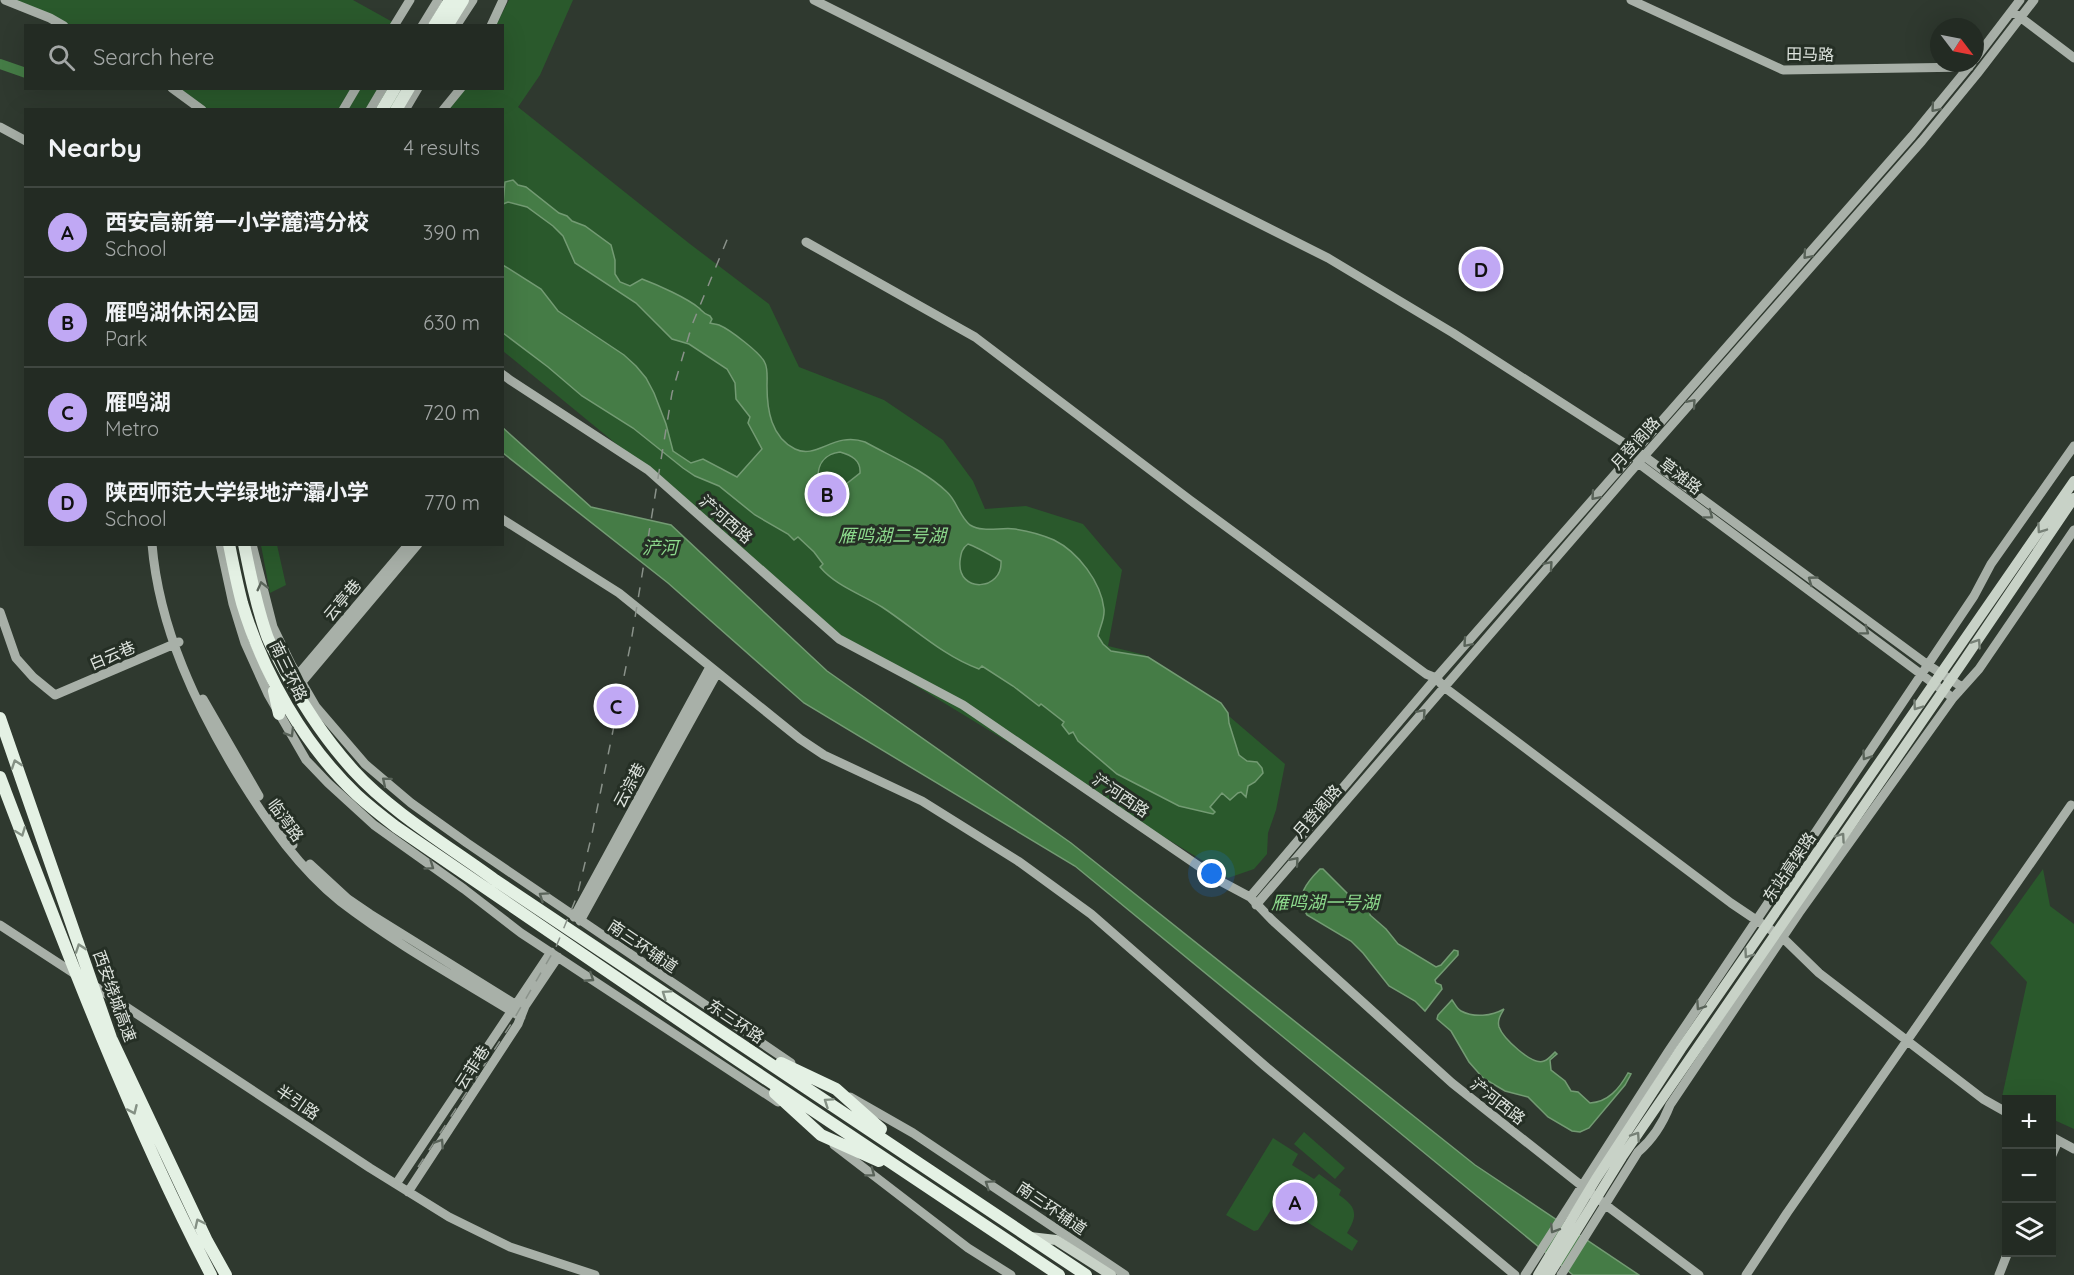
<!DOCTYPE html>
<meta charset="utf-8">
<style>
body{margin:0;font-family:Quicksand,"Noto Sans SC",sans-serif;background:#2b332b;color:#f1f3f6}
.controls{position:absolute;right:18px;bottom:18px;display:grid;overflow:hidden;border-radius:0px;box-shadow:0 6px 24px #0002}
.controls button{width:54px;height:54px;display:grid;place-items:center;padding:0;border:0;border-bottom:2px solid #404741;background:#232b23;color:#f1f3f6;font:30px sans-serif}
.compass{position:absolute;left:1930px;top:18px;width:54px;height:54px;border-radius:50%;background:#232b23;box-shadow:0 6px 24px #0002;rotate:122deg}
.you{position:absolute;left:1212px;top:874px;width:21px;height:21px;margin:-15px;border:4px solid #fff;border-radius:50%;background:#1a73e8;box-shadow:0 0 0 9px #1a73e833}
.badge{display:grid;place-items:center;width:39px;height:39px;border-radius:50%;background:#c0a8f4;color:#111;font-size:20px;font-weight:700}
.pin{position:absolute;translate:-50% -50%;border:3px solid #fff;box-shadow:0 2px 6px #0006}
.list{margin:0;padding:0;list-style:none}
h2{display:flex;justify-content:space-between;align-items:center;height:78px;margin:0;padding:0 24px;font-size:26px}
h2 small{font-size:20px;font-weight:400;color:#a3a7a6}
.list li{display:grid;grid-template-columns:39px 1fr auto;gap:18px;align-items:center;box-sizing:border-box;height:90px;padding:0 24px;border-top:2px solid #404741}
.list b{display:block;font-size:22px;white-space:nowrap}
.list p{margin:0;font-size:20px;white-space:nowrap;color:#a3a7a6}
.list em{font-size:20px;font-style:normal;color:#a3a7a6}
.icon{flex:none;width:33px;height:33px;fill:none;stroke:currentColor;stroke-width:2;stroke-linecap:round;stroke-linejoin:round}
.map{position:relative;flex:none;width:2074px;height:1275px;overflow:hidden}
.search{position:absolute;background:#232b23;box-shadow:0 6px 24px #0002;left:24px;top:24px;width:480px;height:66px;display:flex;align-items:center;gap:15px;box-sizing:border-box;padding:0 21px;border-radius:0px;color:#a3a7a6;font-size:22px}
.panel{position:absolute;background:#232b23;box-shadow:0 6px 24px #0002;left:24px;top:108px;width:480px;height:438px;border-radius:0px}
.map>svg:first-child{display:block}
.green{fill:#2a592c}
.water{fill:#457c46;stroke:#739b73;stroke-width:1.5;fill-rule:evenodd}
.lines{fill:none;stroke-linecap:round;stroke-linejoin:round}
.river{stroke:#457c46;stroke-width:10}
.secondary{stroke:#a8b0a8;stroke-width:9}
.primary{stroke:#c8d2c7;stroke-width:10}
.highway{stroke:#e4f1e4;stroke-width:12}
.rail{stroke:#8a928a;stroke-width:1.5;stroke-dasharray:10 10;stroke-linecap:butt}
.primary-bridge{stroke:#c8d2c7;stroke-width:10}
.highway-bridge{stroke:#e4f1e4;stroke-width:12}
.oneway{stroke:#596359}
.oneway2{stroke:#768076}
.oneway3{stroke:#849084}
.labels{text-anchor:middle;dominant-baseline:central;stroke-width:6;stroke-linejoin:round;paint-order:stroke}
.street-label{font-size:16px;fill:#dde3dd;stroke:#252f25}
.water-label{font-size:18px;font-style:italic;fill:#8cd98c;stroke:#252f25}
</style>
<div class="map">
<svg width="2074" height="1275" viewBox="0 0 2074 1275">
<rect width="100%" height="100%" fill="#2f392f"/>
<path class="green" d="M5 0H353L398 25H64Z
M509 0H573L540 75 518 107 690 244 769 304 799 367 884 400 943 440 973 481 985 509 1026 506 1083 524 1122 570 1108 646 1145 655 1223 711 1285 764 1276 810 1268 833 1267 854 1254 869 1228 878 1205 862 844 642 648 470 503 351 502 110H445L464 89 502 88V26L496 25Z
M172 89H398L397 110 202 109Z
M261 545H277L286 585 270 593Z
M2043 869 2050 906 2074 924V1129L2052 1119V1100L2009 1099 2002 1097 2027 982 1990 943Z
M1304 1132 1345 1168 1335 1179 1294 1144Z
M1273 1138 1298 1154 1292 1165 1314 1179 1319 1174 1341 1190 1339 1195C1357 1207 1358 1215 1347 1233L1358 1241 1352 1251 1276 1202 1258 1230 1254 1231 1226 1215Z"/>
<path class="water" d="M513 180 518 185 526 187 559 213 567 216 572 221 585 226 611 245 615 260V274L620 282 630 286 642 279C658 285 687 298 699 308 703 312 704 314 710 316L712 319 710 323C713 324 716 324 719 325 729 329 761 353 765 363 768 369 767 378 767 386 767 410 771 437 795 449 817 460 834 431 865 442 892 457 924 470 947 492 957 501 959 516 970 525 983 533 1001 527 1015 529 1028 531 1043 535 1054 540 1078 552 1101 582 1104 609 1105 619 1100 626 1098 636L1103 644 1111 651 1148 657 1221 703 1228 713 1229 723 1239 755 1247 761 1257 762 1262 768 1263 773 1255 782 1248 786 1246 797 1241 792 1238 793 1230 800 1222 793 1210 807 1215 812 1213 814 1179 806 1117 774 1078 741 1073 732 1069 734 1062 725 1064 722 1041 704 1039 706 1013 686 982 666 979 669C943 656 914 628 882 607 861 594 836 586 820 567L823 564 814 552 798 537 794 540 788 534 755 515 719 486 695 476 683 468 633 428 582 396 548 367 503 333V265L541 289 558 311 624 355 636 366 646 378 654 393 666 424 673 451 691 463 703 459 737 477 762 449 748 423 750 417 736 399 735 383 727 369 689 344 672 339 636 303 575 263 563 236 553 226 527 207 508 202 503 204 505 182ZM840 452C851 455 861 460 860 473L836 492 828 491 818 481C817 466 823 454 840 452ZM968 544C975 546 994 557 1001 561 1003 591 957 594 960 561 961 553 962 548 968 544Z
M502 427 591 507 671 525 827 671 1071 843 1475 1165 1639 1275H1573L1075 866 804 703 668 583 503 453Z
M1320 869H1323L1355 901 1358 902 1367 901 1370 904V915L1386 929 1398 944 1436 967 1441 965 1454 950 1458 951V955L1435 980 1436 983 1441 985 1442 989 1425 1011 1415 1001 1389 986 1363 953 1351 941 1307 915C1295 896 1306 883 1320 869Z
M1452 1000C1455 1004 1457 1009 1461 1011 1474 1018 1492 1016 1504 1009 1501 1014 1497 1020 1499 1027 1503 1038 1532 1066 1544 1061 1548 1060 1552 1055 1555 1052L1557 1054 1550 1060 1551 1070 1565 1081 1571 1091 1578 1092 1590 1103C1608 1102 1619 1089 1628 1073L1631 1074 1625 1085 1589 1128 1580 1132 1572 1131 1548 1117 1528 1097 1505 1091 1483 1078 1469 1062 1451 1031 1437 1019 1438 1015Z"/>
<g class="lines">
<path class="river" d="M0 64 26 73"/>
<path class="secondary" d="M5 0 50 18 64 26
M814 0 1328 258 1453 333 1644 456 1928 665 1962 687
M1631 0 1783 70 1969 67
M2012 11 2074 58
M394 26 410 0
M422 26 438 0
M456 26 473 0
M491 26 503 0
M1975 59 2020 0
M172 88 202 110
M343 110 356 88
M370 110 383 88
M405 110 418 88
M443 110 461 88
M0 127 26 141
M806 242 975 337 1190 500 1426 674 1436 678 1444 687 1731 903 1783 938 1819 973 1983 1099 2006 1112
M502 374 510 380 648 470 839 639 963 705 1222 882 1250 897 1272 920 1452 1083 1611 1209 1699 1275
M1637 459 1638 463 1953 698
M502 519 619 593 800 739 824 755 922 801 1018 861 1091 914 1265 1066 1515 1275
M152 544C159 629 197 708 241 780 269 825 299 868 341 902 397 945 461 980 521 1017
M220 544 233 604 245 643 268 694 306 760 328 783 374 825 464 889 521 933 778 1102
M252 544 273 627 291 664 316 707 365 764 411 803 467 843 791 1063
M0 612 16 658 33 677 55 695 179 642
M297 676 409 544
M301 683 418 544
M203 699 259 796
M272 818 293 845
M310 864 348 899 370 914 523 1009
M1250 897 1436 678 1912 136 1972 63
M1256 905 1638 463 1922 141 1977 74 2034 0
M574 917 710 667
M580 921 717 673
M0 925 78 976
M90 983 370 1168 449 1217 510 1247 595 1275
M850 1097 913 1133 1125 1275
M2052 1137 2074 1149
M834 1145 968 1248 1011 1275
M2052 1155 2058 1141
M396 1184 551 952
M408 1192 518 1024 525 1006 558 957
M1525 1275 1668 1052 1974 596 1991 564 2074 446
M1561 1275 1638 1152C1653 1139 1663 1123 1670 1105L1799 913 1953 698 1979 669 2074 530
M1746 1275 1787 1213 2071 805
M1999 1275 2008 1252"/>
<path class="primary" d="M1030 1237 1056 1240 1111 1275"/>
<path class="highway" d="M434 26 450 0
M447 26 463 0
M382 110 395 88
M396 110 409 88
M229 544C233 564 237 584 242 603 263 673 304 745 357 795 369 806 383 817 396 827L730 1055 1059 1275
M244 544C250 574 256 604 266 633 269 643 275 652 280 662 300 701 324 738 354 771 391 812 450 847 495 880L1086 1275
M274 691 279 714
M781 1063 836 1089 881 1129
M775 1093 821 1135 879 1161"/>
<path class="rail" d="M418 1167 511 1024 556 947 577 896 592 834 631 642 672 393 692 325 729 235"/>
<path class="primary-bridge" d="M1538 1275 1596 1179 1681 1049 2074 481
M1549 1275 1622 1157 1965 659 2074 498"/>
<path class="highway-bridge" d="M0 718 111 1038 207 1241 226 1275
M0 777C64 945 128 1115 211 1275"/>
</g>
<defs><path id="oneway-chevron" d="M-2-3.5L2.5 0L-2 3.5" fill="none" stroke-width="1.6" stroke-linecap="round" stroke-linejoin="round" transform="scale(1.5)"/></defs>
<g class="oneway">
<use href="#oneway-chevron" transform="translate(1935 108) rotate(130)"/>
<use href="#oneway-chevron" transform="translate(1807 255) rotate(131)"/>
<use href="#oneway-chevron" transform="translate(1692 403) rotate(-49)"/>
<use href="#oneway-chevron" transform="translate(1595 496) rotate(131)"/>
<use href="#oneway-chevron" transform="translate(1709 515) rotate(37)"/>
<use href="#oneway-chevron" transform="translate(1549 565) rotate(-49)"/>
<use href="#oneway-chevron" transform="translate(1812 580) rotate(-144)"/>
<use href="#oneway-chevron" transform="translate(262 586) rotate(-104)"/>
<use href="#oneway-chevron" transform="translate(1865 631) rotate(37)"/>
<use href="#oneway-chevron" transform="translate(1467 643) rotate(131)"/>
<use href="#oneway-chevron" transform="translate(1422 713) rotate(-49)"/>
<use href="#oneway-chevron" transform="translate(290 733) rotate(59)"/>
<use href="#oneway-chevron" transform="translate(1866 756) rotate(124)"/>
<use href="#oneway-chevron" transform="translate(386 781) rotate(-140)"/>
<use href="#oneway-chevron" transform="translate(1295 861) rotate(-49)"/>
<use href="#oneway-chevron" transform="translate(430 866) rotate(35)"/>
<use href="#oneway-chevron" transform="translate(543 896) rotate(-146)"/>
<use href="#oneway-chevron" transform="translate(590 978) rotate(33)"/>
<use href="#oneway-chevron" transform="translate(1700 1006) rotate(124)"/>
<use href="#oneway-chevron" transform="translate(440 1143) rotate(-57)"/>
<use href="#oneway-chevron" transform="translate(871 1173) rotate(37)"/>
<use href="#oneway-chevron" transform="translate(989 1184) rotate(-146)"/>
<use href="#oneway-chevron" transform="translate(1554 1229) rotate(122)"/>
</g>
<g class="oneway2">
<use href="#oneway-chevron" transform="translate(2041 529) rotate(125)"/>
<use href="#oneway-chevron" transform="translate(1977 643) rotate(-56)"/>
<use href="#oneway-chevron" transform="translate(1917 706) rotate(125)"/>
<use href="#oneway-chevron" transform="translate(1841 837) rotate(-55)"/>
<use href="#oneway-chevron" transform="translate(1748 954) rotate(125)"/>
<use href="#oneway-chevron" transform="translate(1636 1136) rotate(-56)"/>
</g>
<g class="oneway3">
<use href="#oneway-chevron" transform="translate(16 764) rotate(-109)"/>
<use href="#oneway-chevron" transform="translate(21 832) rotate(69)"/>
<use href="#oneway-chevron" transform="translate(80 948) rotate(-109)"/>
<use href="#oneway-chevron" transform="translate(666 994) rotate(-146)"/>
<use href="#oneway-chevron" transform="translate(828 1102) rotate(-146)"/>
<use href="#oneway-chevron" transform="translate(133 1110) rotate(66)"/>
<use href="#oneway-chevron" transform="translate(199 1223) rotate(-115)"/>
</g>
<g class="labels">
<g class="street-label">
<text transform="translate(1810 54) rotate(1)">田马路</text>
<text transform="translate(1635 443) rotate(-48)">月登阁路</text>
<text transform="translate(1681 476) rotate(37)">草滩路</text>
<text transform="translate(726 519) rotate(41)">浐河西路</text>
<text transform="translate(342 600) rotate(-50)">云亭巷</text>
<text transform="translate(112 655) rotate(-23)">白云巷</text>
<text transform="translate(289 671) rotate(64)">南三环路</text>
<text transform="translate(629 785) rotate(-62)">云淙巷</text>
<text transform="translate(1121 795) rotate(34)">浐河西路</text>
<text transform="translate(1317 811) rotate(-49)">月登阁路</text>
<text transform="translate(286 820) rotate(54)">临湾路</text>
<text transform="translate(1789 867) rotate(-56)">东站高架路</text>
<text transform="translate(643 946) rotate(34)">南三环辅道</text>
<text transform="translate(115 996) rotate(70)">西安绕城高速</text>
<text transform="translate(736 1021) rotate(34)">东三环路</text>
<text transform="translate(472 1067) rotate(-57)">云菲巷</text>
<text transform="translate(1498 1101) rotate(38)">浐河西路</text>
<text transform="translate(298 1102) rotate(34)">半引路</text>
<text transform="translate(1052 1208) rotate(34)">南三环辅道</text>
</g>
<g class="water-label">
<text x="892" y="535">雁鸣湖二号湖</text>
<text x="660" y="547">浐河</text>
<text x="1325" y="902">雁鸣湖一号湖</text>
</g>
</g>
</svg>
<div class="controls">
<button>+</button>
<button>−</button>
<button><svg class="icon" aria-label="layers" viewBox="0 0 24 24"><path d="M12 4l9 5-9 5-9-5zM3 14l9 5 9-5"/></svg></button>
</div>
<svg class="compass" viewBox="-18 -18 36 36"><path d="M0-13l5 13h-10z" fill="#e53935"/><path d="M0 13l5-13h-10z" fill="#a3a7a6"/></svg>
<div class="you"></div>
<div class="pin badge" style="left:1295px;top:1202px">A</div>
<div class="pin badge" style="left:827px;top:494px">B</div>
<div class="pin badge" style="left:616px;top:706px">C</div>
<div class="pin badge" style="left:1481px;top:269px">D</div>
<div class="search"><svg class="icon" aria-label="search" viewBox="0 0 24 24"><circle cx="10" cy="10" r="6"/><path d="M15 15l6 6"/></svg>Search here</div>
<section class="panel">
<h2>Nearby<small>4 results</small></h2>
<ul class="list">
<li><span class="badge">A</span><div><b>西安高新第一小学麓湾分校</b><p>School</p></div><em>390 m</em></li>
<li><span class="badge">B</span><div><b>雁鸣湖休闲公园</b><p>Park</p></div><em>630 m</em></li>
<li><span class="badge">C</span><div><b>雁鸣湖</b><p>Metro</p></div><em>720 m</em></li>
<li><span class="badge">D</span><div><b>陕西师范大学绿地浐灞小学</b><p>School</p></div><em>770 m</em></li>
</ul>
</section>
</div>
